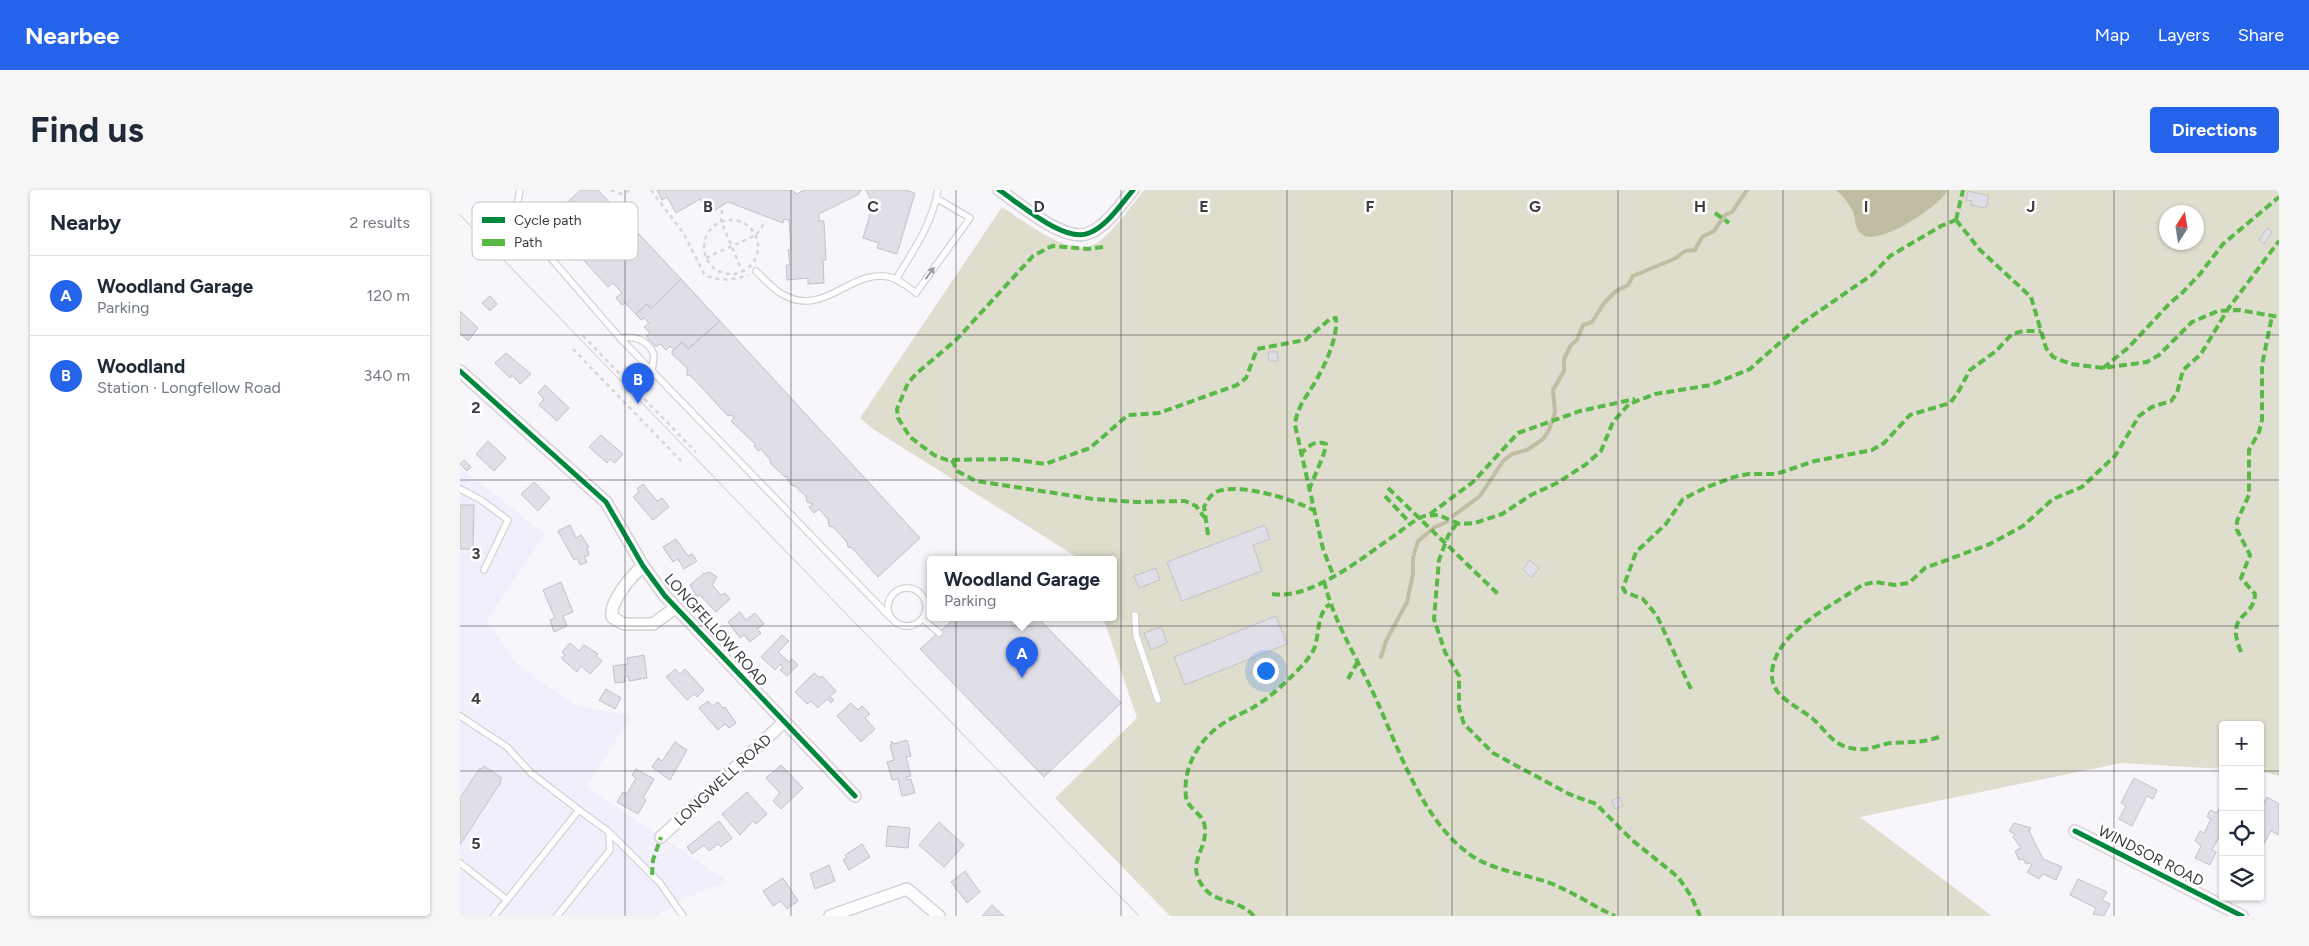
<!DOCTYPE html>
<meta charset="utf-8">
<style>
body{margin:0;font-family:Figtree,sans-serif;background:#f6f6f7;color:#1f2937}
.controls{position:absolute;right:15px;bottom:15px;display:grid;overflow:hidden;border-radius:5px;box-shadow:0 1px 4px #0004}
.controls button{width:45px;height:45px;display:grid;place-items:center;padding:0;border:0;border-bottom:1px solid #e0e1e3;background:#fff;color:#1f2937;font:25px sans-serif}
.compass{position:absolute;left:1699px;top:15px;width:45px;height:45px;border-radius:50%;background:#fff;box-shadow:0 1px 4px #0004;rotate:12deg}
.you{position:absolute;left:805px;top:480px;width:18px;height:18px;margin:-12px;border:4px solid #fff;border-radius:50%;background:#1a73e8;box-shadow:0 0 0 8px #1a73e833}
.badge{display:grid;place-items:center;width:32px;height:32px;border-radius:50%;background:#2563eb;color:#fff;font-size:16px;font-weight:700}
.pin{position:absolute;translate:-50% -41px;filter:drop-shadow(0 1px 2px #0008)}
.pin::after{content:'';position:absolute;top:26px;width:18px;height:15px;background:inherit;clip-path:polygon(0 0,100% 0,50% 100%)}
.popup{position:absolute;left:467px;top:366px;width:190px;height:65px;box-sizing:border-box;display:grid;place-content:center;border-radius:5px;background:#fff;filter:drop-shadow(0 1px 4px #0005);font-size:16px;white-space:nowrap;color:#747a83}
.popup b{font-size:19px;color:#1f2937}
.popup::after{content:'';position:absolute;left:50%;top:100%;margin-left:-10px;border:10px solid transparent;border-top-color:#fff}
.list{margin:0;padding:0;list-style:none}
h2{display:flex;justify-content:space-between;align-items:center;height:65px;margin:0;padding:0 20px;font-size:21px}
h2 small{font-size:16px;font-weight:400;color:#747a83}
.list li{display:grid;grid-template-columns:32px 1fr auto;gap:15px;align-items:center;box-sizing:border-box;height:80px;padding:0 20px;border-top:1px solid #e0e1e3}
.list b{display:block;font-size:19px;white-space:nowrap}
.list p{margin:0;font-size:16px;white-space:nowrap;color:#747a83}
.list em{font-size:16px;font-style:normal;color:#747a83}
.icon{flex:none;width:28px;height:28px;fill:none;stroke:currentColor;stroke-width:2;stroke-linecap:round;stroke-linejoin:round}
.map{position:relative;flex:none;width:1819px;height:726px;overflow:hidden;border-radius:5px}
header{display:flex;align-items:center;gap:30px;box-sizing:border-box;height:70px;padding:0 25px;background:#2563eb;color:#fff}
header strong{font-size:24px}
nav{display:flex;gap:28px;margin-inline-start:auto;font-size:18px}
.intro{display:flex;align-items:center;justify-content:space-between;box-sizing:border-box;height:120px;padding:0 30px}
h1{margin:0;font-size:35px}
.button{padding:12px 22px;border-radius:5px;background:#2563eb;color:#fff;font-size:18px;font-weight:700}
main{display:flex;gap:30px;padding:0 30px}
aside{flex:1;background:#fff;border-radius:5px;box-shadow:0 1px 4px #0004}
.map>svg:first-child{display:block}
.built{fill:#f2effd}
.green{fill:#dfddcd;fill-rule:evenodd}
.water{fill:#c0bda3}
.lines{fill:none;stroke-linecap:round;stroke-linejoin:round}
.stream{stroke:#c0bda3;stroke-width:4}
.building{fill:#e0dee6;stroke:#c3c1c7}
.service-casing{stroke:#d3d2d7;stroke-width:8}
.minor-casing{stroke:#d3d2d7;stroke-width:14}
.path{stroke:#d6d6d7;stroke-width:2.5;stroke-dasharray:4 4;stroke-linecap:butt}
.service{stroke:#fefefe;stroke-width:5.5}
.minor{stroke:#fefefe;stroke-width:11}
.tram{stroke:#c8c8ca;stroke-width:1}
.quiet{stroke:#58b947;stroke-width:4;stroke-dasharray:8 4;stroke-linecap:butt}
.cycleway-casing{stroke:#fff;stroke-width:8}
.cycleway{stroke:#00873e;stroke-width:5}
.oneway{fill:#9d9ca0}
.grid{fill:none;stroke:#3c3b42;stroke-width:1;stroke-opacity:0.55}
.labels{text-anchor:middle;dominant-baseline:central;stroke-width:5;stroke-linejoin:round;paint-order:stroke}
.street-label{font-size:15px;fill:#3c3b42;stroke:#fff}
.key{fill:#fff;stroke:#c4c4c6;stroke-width:1}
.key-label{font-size:14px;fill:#3c3b42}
.grid-label{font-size:16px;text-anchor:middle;font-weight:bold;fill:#3c3b42;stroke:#fff;stroke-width:5;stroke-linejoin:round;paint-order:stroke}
</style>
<header>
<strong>Nearbee</strong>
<nav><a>Map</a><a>Layers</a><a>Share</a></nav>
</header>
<div class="intro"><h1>Find us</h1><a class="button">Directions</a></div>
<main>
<aside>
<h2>Nearby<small>2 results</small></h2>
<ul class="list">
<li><span class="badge">A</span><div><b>Woodland Garage</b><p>Parking</p></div><em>120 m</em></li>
<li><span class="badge">B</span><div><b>Woodland</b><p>Station · Longfellow Road</p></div><em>340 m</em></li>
</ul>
</aside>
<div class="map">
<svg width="1819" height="726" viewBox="0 0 1819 726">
<rect width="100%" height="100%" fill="#f8f6fb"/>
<path class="built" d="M0 277 85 344 27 431 58 475 115 515 171 526 126 597 268 691 228 707 196 726H0Z"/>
<path class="green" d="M684 0H1819V586L1800 581V535H1763V579L1661 573 1400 627 1532 726H710L595 608 677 528 643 427H653V369H620L413 239 400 228 542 17C563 30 610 69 635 54 652 44 671 16 684 0ZM1706 22H1736V52H1706Z"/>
<path class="water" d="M1376 0H1488C1480 16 1420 56 1403 45 1393 39 1397 26 1391 18 1387 11 1382 5 1376 0Z"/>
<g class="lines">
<path class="stream" d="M993 326 1020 306 1043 271 1052 264 1067 260 1083 249 1089 240 1095 223 1093 200 1104 181V169L1111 155 1117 150 1123 135 1132 132 1144 113 1156 101 1168 95 1173 86 1216 68 1225 61 1235 60 1242 47 1254 41 1265 25 1272 22 1287 0
M921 467 926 451 947 412 953 384V367L958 351 975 337 987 332"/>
</g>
<path class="building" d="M121 0H138L221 89 191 119 187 114 176 124 165 113 162 115 156 108 162 103 153 93 148 97 87 30Z
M197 0H331L337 4 344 0H402L399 2V4L359 24V31H364L366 70H363L364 93 348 94V88L327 90 326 75H330L328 60H331L329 30 324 29 323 33 268 12 249 24 240 9 216 23 207 7 202 10Z
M406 0H445L455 3 437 64 417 58 419 53 403 48 413 14Z
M1508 1 1529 6 1526 18 1511 15 1512 11 1506 10Z
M1807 38 1812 42 1804 54 1799 50Z
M221 89 260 131 228 159 222 152 214 160 210 156 206 160 200 154 196 157 186 146 190 143 184 137 189 133 184 128 181 130 176 124 187 114 191 119Z
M30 106 37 114 30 121 22 113Z
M0 121 18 138 8 151 0 143Z
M260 131 460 348 418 387 392 358 388 357 387 352 373 337 369 336 368 329 359 319 354 323 349 317 353 314 347 312 346 306 335 296 331 295 326 286 325 287 311 274 310 270 301 259 298 261 294 256 296 255 271 231 274 228 273 226 267 225 231 186 227 185V178L212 164V161L222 152 228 159Z
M808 162H817L818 171H809Z
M46 163 71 184 60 194 52 185 50 188 35 173Z
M85 195 109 218 97 231 79 215 84 209 78 203Z
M141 245 163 264 155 273 150 269 147 273 129 257Z
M28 251 46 268 34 281 16 264Z
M4 270 11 277 7 281 0 274Z
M74 292 90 308 78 321 61 304Z
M183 294 197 311 202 308 209 317 193 330 173 307 179 302 177 299Z
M0 315H14L13 359H0Z
M110 335 116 348 121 345 129 357 127 358 129 365 124 367 127 372 120 375 117 368 114 370 98 341Z
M805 335 810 349 793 355 802 381 722 411 707 372Z
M216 349 228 366 232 364 237 371 224 379 218 369 213 372 203 357Z
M1070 370 1079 379 1071 387 1063 379Z
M696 378 700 390 679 398 674 386Z
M250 382 257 387 252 395 261 405 265 403 270 409 256 422 240 405 237 407 230 395 243 384Z
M101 392 113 422 103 426 107 436 94 442 90 430 95 428 83 400Z
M280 422 286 430 295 423 304 434 297 439 301 443 290 452 284 445 280 448 268 432Z
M816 426 827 454 725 495 714 467Z
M496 427H577L661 513 584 587 460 459Z
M701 437 707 453 691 460 684 443Z
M322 445 329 451 318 462 329 472 332 469 338 475 327 486 320 480 323 477 321 474 315 480 301 467Z
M110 453 119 461 124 455 138 464 136 466 142 471 130 484 121 476 117 482 101 468 105 465 102 462Z
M184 465 187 488 169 491 168 486 165 487V492L155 493 153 476 168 474 167 468Z
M215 479 220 484 225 479 244 500 237 507 234 504 227 510 206 487Z
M354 483 360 488 362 486 376 501 370 507 374 510 371 513 367 509 358 518 351 511 347 514 335 502Z
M146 499 161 508 155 519 139 510Z
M248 511 252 516 258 512 263 518 265 517 276 533 269 538 265 534 258 540 239 518Z
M391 513 398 520 402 516 410 524 405 528 415 539 401 552 377 526Z
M447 550 451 566 446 567 451 586 446 587 447 590 451 589 455 603 442 606 438 589 432 590 427 572 434 570 430 555H432L431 551 434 554Z
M215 552 227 560 210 590 192 577 198 568 202 571Z
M321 575 343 598 321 619 313 611 320 603 306 588Z
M24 576 42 588 40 591 41 592 0 655V608L20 578 22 579Z
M176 579 194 589 183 608 186 610 178 624 157 612 163 602 167 604 176 588 172 585Z
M1674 588 1697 600 1693 609 1687 606 1672 636 1659 629 1666 616 1661 613Z
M287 602 307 624 296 634 293 631 280 645 262 624Z
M1160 607 1163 616 1155 619 1152 610Z
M1807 607 1819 614V645L1811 641 1800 661V620Z
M1760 616 1763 617V639L1752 660 1756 662 1750 675 1735 668 1741 656 1735 651 1740 641 1744 643 1751 629 1747 627 1750 620 1757 623Z
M259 631 272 648 261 657 258 654 249 661 244 655 232 664 227 657Z
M479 632 504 655 484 677 459 655Z
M1554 633 1571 638 1569 641 1583 669 1602 677 1596 690 1583 684 1579 689 1567 682 1572 675 1569 673 1566 674 1563 669 1559 670 1555 661 1561 658 1553 647 1555 644 1549 641Z
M428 636 450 638 448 658 426 656Z
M402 654 410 667 389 680 383 670 387 668 385 665Z
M369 675 375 691 355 699 350 684Z
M505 681 520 702 507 713 491 692Z
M323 688 338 711 327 719 321 711 313 716 303 701Z
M1618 689 1647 702 1642 710 1650 714 1644 726 1633 724 1636 718 1610 705Z
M532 715 544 726H522Z"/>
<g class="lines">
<g class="service-casing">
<path id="service" d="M60 0 56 20 63 36 160 148 431 428
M296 81C304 89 312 98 322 104 364 129 390 78 430 87 440 90 448 97 456 103L510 28 476 8
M436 89C454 60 472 34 478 0
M160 148C176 146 186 149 194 164L192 181
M0 299 21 310 48 330 24 380
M428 417a19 19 0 1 1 38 0a19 19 0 1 1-38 0Z
M675 425 676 445 698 510
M463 429 479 443
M0 526 47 557 71 583 119 620 47 710 0 673
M149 642 200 693 223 726
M34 726 47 710
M97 726 150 660 149 642 119 620"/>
</g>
<g class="minor-casing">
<path id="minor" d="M539 0C559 13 605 54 629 43 647 36 661 14 673 0
M0 181 146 312 183 376 205 406 395 606
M183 376C172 385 149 412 152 427L164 434H193L215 418
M1615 641 1782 726
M201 647 324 532
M370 726 447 699 479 726"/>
</g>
<path class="path" d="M151 0 162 4 170 0
M191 0 224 44 244 84C256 92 275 90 288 85
M262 20 261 31 282 81
M244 57a27 27 0 1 1 54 0a27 27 0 1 1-54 0Z
M246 68 296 45 306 31
M1131 124 1137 128
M123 146 236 262
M113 159 224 274
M949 364 957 365"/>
<use href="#service" class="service"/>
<use href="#minor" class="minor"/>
<path class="tram" d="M0 25 679 726"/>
<path class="quiet" d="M1255 23 1269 33
M1496 30 1520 60 1571 107 1586 158 1593 167 1611 174 1643 178 1687 172 1699 165 1732 132 1758 121 1779 120 1819 127
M1496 30 1503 0
M643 57 628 59 592 56 573 66 496 150 457 183 448 193 437 219 438 228 450 247 474 265 487 270 551 269 585 274 630 258 668 225 699 223 777 195 786 188 797 159 845 150 870 129 876 128C878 149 864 177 854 194 845 209 837 217 835 235L863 359 874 387
M1643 178 1668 158 1710 113 1723 102 1740 84 1763 54 1819 7
M840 265C848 257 854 249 866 254 867 260 852 291 849 300
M492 270 497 281 516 291 633 309 677 312 725 311 736 316 744 327
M928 298 1039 405
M925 306 951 334
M970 324 1013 292 1058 243 1120 221 1175 209
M997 333 988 346 979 370 974 429 985 462 999 486V518L1004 534 1033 563 1109 604 1136 614 1172 650 1218 687 1231 706 1240 726
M748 345 744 317C747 311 750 305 756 302 777 292 833 309 853 320
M864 391C873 428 891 458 908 492 936 548 958 629 1012 666 1035 681 1065 684 1090 693 1113 702 1133 716 1155 726
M812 404C854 410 905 365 938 343 946 337 954 330 964 326L978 325 1000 334 1015 333 1042 324 1071 305 1097 293 1125 275 1141 261 1153 232 1169 214 1195 204 1251 195 1290 179 1342 133 1413 84 1430 66 1481 36 1496 30
M1781 462C1764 422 1794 430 1795 404L1781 388 1790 365 1777 340V331L1789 305V260L1799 242 1802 230V175L1812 126
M888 489 897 473
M1231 499 1197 426 1183 409 1165 402 1163 398 1176 362 1206 334 1223 309 1247 297 1274 287 1288 284H1316L1355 271 1412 260 1424 253 1450 225 1490 213 1497 204 1510 180 1536 161 1552 144 1563 141H1581
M1479 547C1462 553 1448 552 1431 553 1419 554 1410 561 1397 559 1373 557 1368 542 1352 528 1330 511 1301 503 1316 467 1329 436 1375 414 1402 395L1415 392 1435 395 1449 393 1465 378 1530 354 1563 336 1593 309 1622 297 1655 266 1679 226 1692 217 1711 211 1717 203 1723 180 1741 164 1768 119 1819 51
M192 685 193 670 201 647
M794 726C779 709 756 713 745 699 724 674 747 662 745 638 744 623 728 620 726 607 722 576 741 546 767 531 777 525 788 521 797 515 810 507 822 496 832 486 840 478 849 469 854 459 860 444 856 424 870 414"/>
<g class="cycleway-casing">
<path id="cycleway" d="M539 0C559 13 605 54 629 43 647 36 661 14 673 0
M0 181 146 312 183 376 205 406 395 606
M1615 641 1782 726"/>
</g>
<use href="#cycleway" class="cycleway"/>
</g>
<defs><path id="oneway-solid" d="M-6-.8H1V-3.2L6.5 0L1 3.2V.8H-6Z" transform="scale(1.25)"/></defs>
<use class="oneway" href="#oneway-solid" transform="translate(470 83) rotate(-54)"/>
<path class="grid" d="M165 0V726M331 0V726M496 0V726M661 0V726M827 0V726M992 0V726M1158 0V726M1323 0V726M1488 0V726M1654 0V726M0 145H1819M0 290H1819M0 436H1819M0 581H1763M1800 581H1819"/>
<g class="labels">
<g class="street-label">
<text transform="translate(256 440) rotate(48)">LONGFELLOW ROAD</text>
<text transform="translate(263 590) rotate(-43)">LONGWELL ROAD</text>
<text transform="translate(1691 666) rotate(27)">WINDSOR ROAD</text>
</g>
</g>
<rect x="12" y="12" width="166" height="58" rx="8" class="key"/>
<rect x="22" y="27" width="23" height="6" fill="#00873e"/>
<rect x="22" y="49" width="23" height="7" fill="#58b947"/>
<g class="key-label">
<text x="54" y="35">Cycle path</text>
<text x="54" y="57">Path</text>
</g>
<g class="grid-label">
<text x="248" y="22">B</text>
<text x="413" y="22">C</text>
<text x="579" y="22">D</text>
<text x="744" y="22">E</text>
<text x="910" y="22">F</text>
<text x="1075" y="22">G</text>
<text x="1240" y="22">H</text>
<text x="1406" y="22">I</text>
<text x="1571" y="22">J</text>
<text x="16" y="223">2</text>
<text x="16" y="369">3</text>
<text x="16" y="514">4</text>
<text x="16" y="659">5</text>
</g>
</svg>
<div class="controls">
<button>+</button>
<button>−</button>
<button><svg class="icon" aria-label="locate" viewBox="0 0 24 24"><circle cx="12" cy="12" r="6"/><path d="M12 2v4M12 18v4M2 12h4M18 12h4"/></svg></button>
<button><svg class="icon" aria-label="layers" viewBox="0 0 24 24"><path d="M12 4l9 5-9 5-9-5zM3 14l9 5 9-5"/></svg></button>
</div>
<svg class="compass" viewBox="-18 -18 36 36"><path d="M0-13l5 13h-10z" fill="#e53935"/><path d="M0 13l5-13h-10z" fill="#747a83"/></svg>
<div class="you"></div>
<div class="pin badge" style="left:562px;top:488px">A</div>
<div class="popup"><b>Woodland Garage</b>Parking</div>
<div class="pin badge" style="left:178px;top:214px">B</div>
</div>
</main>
